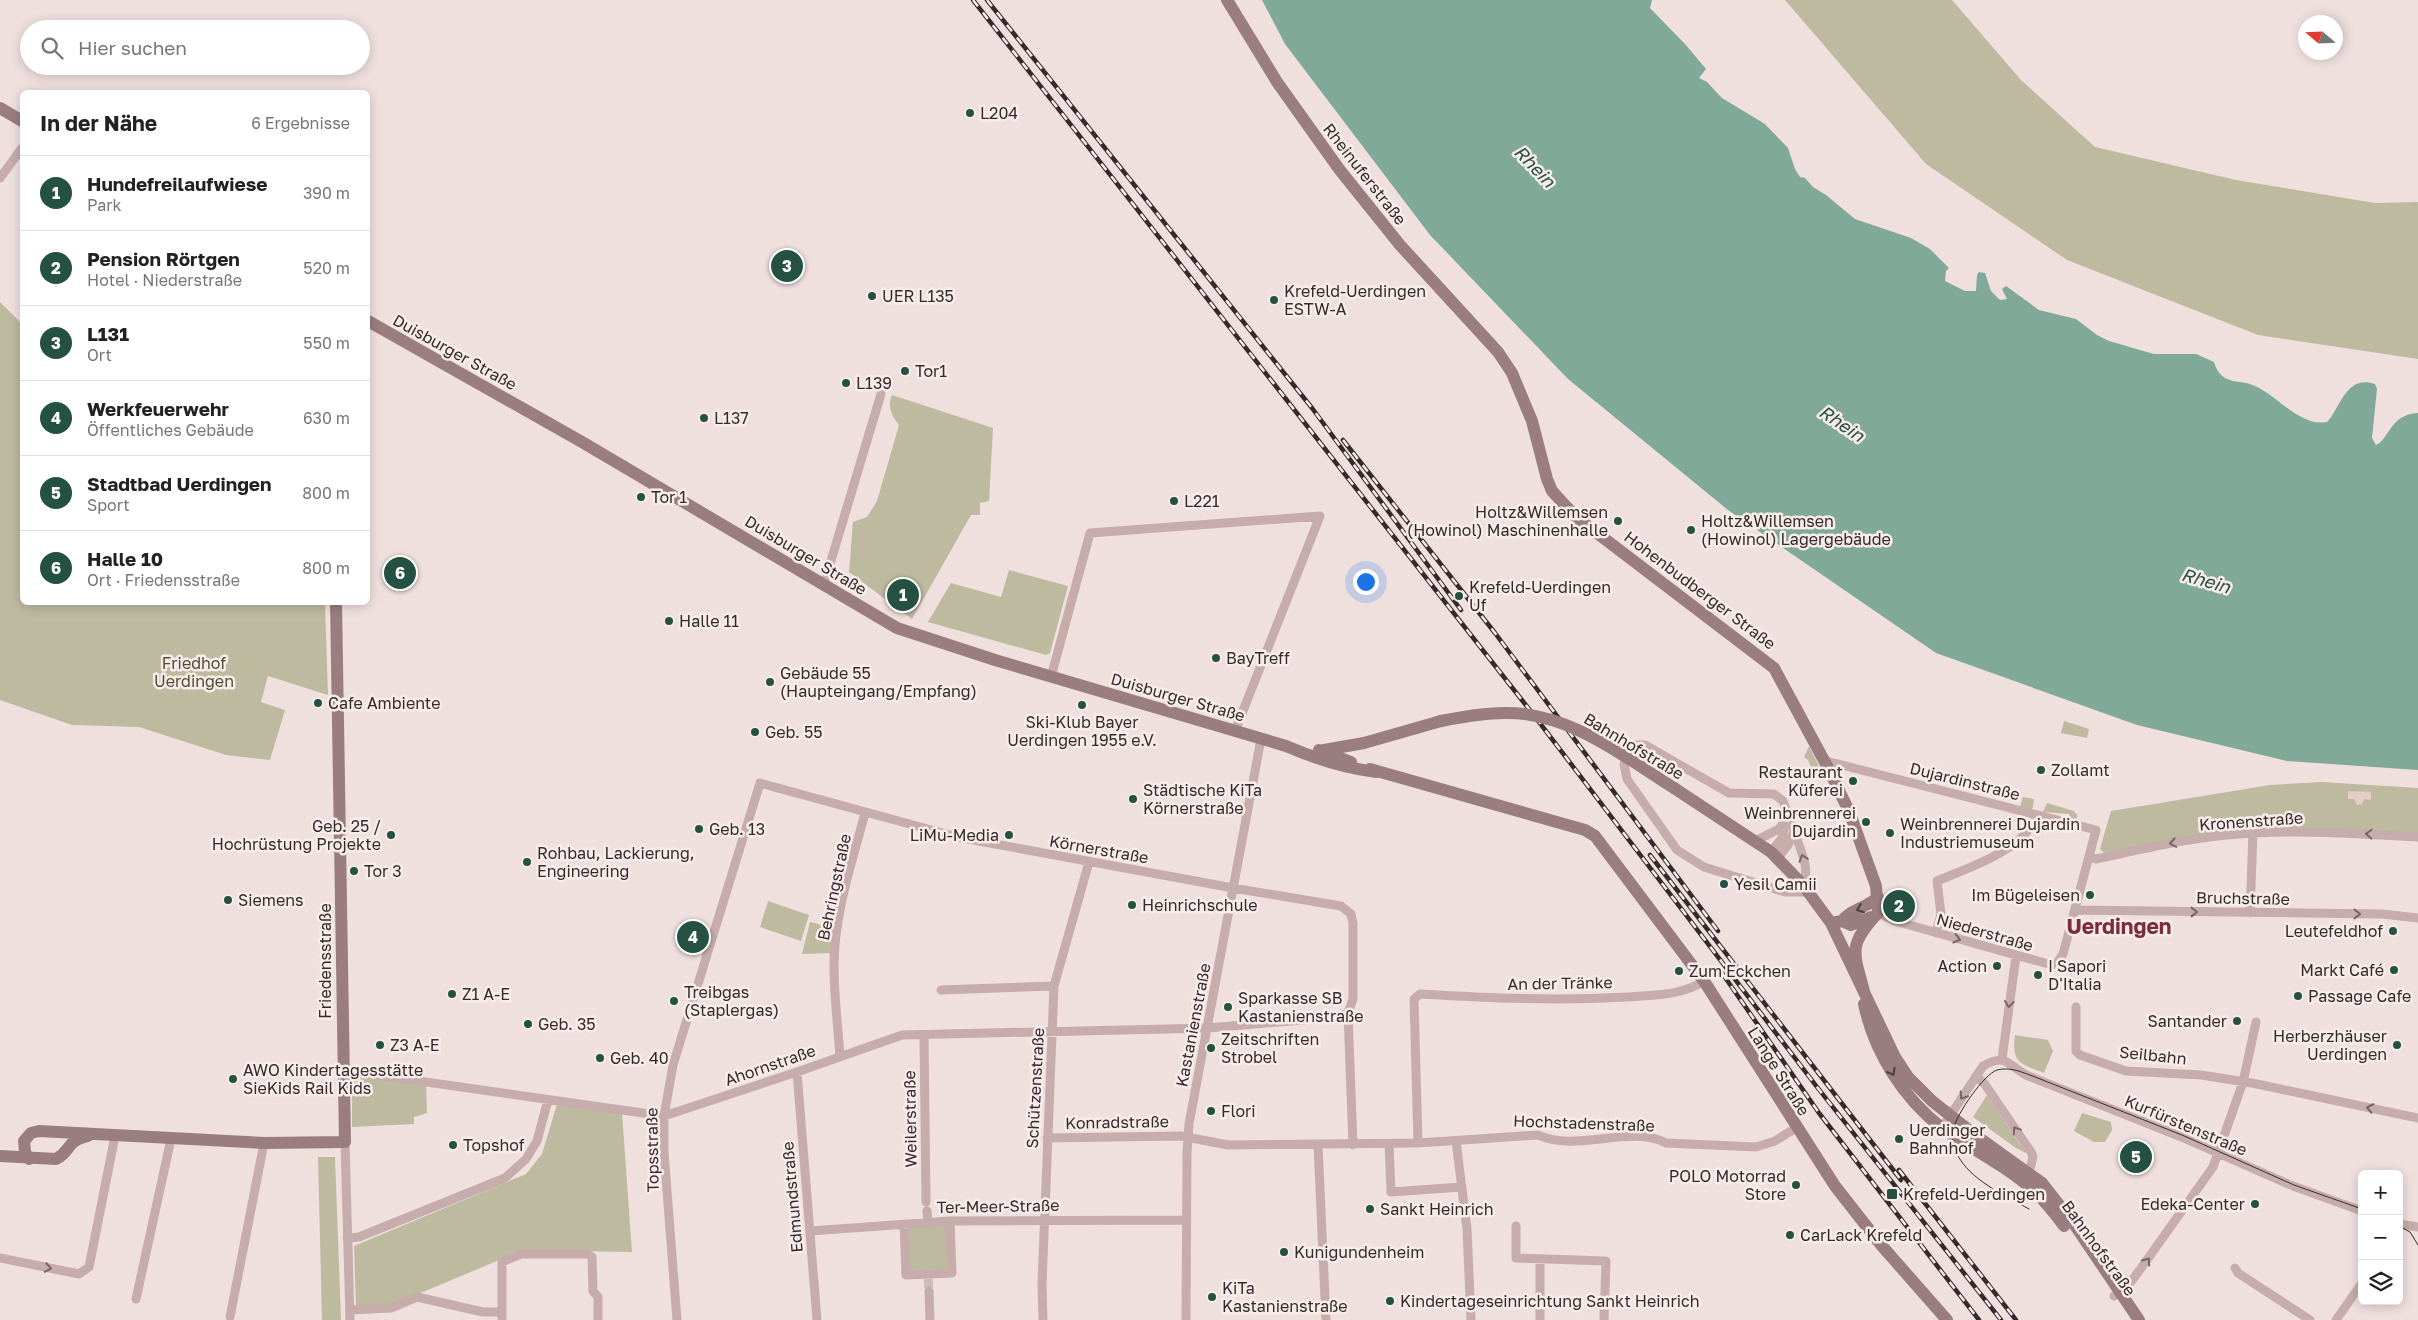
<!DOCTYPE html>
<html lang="de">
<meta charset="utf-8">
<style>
body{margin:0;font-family:"Golos Text",sans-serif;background:#f6f6f6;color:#222}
.controls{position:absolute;right:15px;bottom:15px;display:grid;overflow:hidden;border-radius:8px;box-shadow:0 2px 12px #0003}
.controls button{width:45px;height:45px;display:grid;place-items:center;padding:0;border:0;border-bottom:1px solid #e0e0e0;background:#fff;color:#222;font:25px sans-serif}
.compass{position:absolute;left:2298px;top:15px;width:45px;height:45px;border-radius:50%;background:#fff;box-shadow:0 2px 12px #0003;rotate:289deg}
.you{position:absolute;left:1365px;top:581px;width:18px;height:18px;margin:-12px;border:4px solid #fff;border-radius:50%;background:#1a73e8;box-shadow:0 0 0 8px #1a73e833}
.badge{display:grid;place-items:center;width:32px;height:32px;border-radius:50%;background:#245142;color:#fff;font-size:16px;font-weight:700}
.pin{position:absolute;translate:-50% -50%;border:2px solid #fff;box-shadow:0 1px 5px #0006}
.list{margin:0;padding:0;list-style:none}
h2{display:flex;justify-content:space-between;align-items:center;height:65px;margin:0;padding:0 20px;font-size:21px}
h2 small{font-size:16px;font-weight:400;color:#767676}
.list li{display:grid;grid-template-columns:32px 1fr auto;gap:15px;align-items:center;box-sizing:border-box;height:75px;padding:0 20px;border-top:1px solid #e0e0e0}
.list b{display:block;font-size:19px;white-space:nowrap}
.list p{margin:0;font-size:16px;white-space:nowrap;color:#767676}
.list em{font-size:16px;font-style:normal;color:#767676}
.icon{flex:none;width:28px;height:28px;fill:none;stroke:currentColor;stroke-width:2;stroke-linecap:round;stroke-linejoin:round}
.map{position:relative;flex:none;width:2418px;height:1320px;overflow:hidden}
.search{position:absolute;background:#fff;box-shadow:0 2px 12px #0003;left:20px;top:20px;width:350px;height:55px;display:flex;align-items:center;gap:12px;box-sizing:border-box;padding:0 18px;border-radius:28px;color:#767676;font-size:19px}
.panel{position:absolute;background:#fff;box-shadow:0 2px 12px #0003;left:20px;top:90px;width:350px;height:515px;border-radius:8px}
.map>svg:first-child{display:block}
.green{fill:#bdbaa0}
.plaza{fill:#e5ccc7}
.water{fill:#81a99a}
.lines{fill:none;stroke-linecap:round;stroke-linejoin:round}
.street-tunnel{stroke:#cabcba;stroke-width:9;stroke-dasharray:9 4.5;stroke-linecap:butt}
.street{stroke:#c6adac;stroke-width:9}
.secondary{stroke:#997d7f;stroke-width:12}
.tram{stroke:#352a2b;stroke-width:1}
.rail-casing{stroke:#352a2b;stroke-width:4.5}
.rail{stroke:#f7ecea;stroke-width:2.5;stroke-dasharray:8;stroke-linecap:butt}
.secondary-bridge{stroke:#997d7f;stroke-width:12}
.oneway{stroke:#766565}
.oneway2{stroke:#4e3f40}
.poi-dot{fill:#245142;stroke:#f7ecea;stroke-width:2}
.labels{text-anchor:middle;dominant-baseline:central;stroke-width:5;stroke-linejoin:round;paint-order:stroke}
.poi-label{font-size:16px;fill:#352a2b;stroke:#f7ecea;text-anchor:start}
.street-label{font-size:16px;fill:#352a2b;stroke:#f7ecea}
.park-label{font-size:16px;fill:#504e31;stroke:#f7ecea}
.water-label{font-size:18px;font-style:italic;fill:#245142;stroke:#f7ecea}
.district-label{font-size:21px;font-weight:bold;fill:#7a2d3b;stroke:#f7ecea}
</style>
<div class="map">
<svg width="2418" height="1320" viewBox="0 0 2418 1320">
<rect width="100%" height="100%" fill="#efe0de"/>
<path class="green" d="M1785 0H1952L2021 80 2095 147 2236 180 2375 203 2418 202V359L2258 335 2067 260 1926 164Z
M0 302 22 324V602L323 603 325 605 328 695 268 676 261 702 285 710 270 760 226 755 139 727 72 725 0 700Z
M892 395 993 428 989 501 980 503V515H971L912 619 849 572 853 522 867 517 877 501 899 425C892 416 887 407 892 395Z
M1009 570 1068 586 1050 653 1046 655 928 622 951 583 1001 597Z
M2064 721 2089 729 2087 738 2061 733Z
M1809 746 1819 766 1812 769 1808 760 1804 757Z
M2322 782 2418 788V835L2337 831 2151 844 2104 853 2100 849 2111 811 2270 785Z
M2023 797 2034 799 2033 807 2031 810 2020 807Z
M2047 803 2074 811 2077 815V819H2071L2069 814 2043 812Z
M768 901 809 915 801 941 760 927Z
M810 922 833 928 832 953 802 954Z
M2015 1035 2048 1040 2053 1051 2044 1073C2021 1064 2011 1063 2015 1035Z
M356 1074 426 1084 427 1113 414 1117V1124L352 1127V1078Z
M1987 1095 2021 1146 2023 1145 2026 1153 2016 1148 1973 1117Z
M557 1104 622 1113 632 1252 523 1250 392 1305 356 1306 354 1246 526 1174 542 1154Z
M2082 1113 2111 1122 2112 1130 2105 1142H2094L2074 1131Z
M318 1157H335L341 1320H322Z
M947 1225 949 1269 908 1271 907 1227Z"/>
<path class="plaza" d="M2348 791 2371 792V800L2364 799 2362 804 2357 805 2354 799H2348Z"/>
<path class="water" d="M1262 0H1652L1650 8 1685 44 1706 69 1699 78 1707 82 1722 98 1765 124 1788 148 1795 169 1800 177 1805 178 1813 187 1826 195 1855 219 1911 238 1930 249 1949 268 1946 271 1945 281 1965 291H1976L1977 275 1979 272 1985 273 1991 291 2000 300 2007 299 2002 289 2006 286 2039 310 2076 319 2097 335 2109 341 2154 354H2196L2214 362C2216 369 2219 374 2225 378 2234 383 2245 381 2255 386 2278 396 2300 427 2327 422 2341 407 2346 374 2375 384L2377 389 2372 438 2376 445C2389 440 2390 414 2418 413V770L2287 761 2137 725 1936 653 1728 510 1568 379 1430 235 1285 44Z"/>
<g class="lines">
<path class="street-tunnel" d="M928 1279 929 1291"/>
<path class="street" d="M0 178 22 148
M824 584 881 394
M1051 677 1090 533 1320 516 1235 731
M1826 764 1830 762 2096 830 2063 954 2057 963 2052 965 1895 921 1878 913
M1794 831C1799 847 1811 868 1803 885
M1755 841 1779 829 1784 822
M1771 852 1782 838 1787 814
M2089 857 2096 859C2148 848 2201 835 2254 833 2309 830 2363 834 2418 837
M1778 858 1788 845 1794 831 1783 801 1774 794 1729 793 1645 745H1637L1630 752 1624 764 1627 779 1677 850 1704 867 1785 892H1809
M2076 910 2382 914 2418 918
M2250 913 2253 833
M1936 933 1941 914 1937 881C1968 868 2025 850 2037 815
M941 990 1054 986
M2076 1007V1051L2080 1055 2126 1071 2201 1075 2252 1083 2418 1118
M1348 1013 1353 1145
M924 1036 926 1202
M840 1057C838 1027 834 996 834 966 834 914 852 863 865 813
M2002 1059 2016 956
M342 1070 664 1116 797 1072 902 1035 1208 1028 1338 1017 1348 1013 1353 999V924L1351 914 1341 906 1233 888 957 837 760 783 673 1065 664 1116V1152L677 1320
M797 1072 817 1320
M1976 1076 1984 1083 2031 1152 2033 1157 2029 1173
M1942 1128 1983 1066C2006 1053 2007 1064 2026 1075L2179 1136 2293 1186 2362 1211
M1047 1138 1181 1136 1228 1145 1418 1143 1538 1135C1577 1153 1631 1124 1666 1143L1756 1147 1775 1141 1796 1128
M1456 1141 1467 1229 1471 1320
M345 1142 350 1320
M1418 1143 1414 999 1420 994C1489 998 1557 1001 1626 997 1652 995 1681 996 1704 981
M1389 1144 1391 1192 1461 1187
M1318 1145 1326 1320
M927 1211 928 1222
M904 1224 906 1275 952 1273 950 1221
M2399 1224 2418 1227
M1516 1226V1258L1606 1261 1604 1320
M810 1231 950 1221 1186 1220
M347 1238 359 1237 505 1178 526 1159 537 1141 548 1100
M0 1258 79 1274 89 1267 115 1136
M2235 1268 2238 1273 2310 1320
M929 1291 930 1320
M2114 1296 2127 1287 2139 1271 2213 1167 2243 1082 2256 1022
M136 1299 171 1139
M350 1310 391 1308 417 1297 483 1312H502
M230 1317 264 1143
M502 1320V1262L521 1254H588L592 1257 593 1291 598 1297V1320
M1043 1320 1042 1284 1054 986 1089 862
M1186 1320 1187 1152 1189 1124 1261 739
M1540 1320V1259
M2336 1320 2362 1283"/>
<path class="secondary" d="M1227 0 1277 82 1339 169 1400 245 1498 352 1512 373 1532 421 1547 479 1552 491 1576 517 1774 668 1826 764 1849 811 1876 886 1878 913C1848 945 1853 951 1864 991
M0 108 22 121
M368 321 582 442 897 628 995 660 1286 746C1316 759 1344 768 1376 772
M1319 750 1351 762
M1324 750 1364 743 1441 721
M1370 769 1585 830 1595 836 1704 981 1835 1186 1882 1246 1947 1320
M1674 788 1771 852 1803 885 1831 923 1895 1057 1908 1077 1932 1101 1975 1135 2042 1183 2074 1224 2139 1320
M1842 921C1851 909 1867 908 1878 897
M1831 923 1842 921 1851 925 1871 917
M1864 1004C1874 1052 1903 1098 1942 1128 1972 1150 2007 1166 2034 1191 2045 1201 2055 1214 2064 1226
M0 1156 56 1159C72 1151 64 1142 88 1136
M29 1159 25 1152 24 1141 31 1133 39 1131 264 1143 345 1142 336 602"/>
<path class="tram" d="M2029 1209C2004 1195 1970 1180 1957 1154 1952 1146 1952 1136 1954 1127 1957 1114 1984 1074 1997 1070 2009 1067 2019 1071 2030 1075L2182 1135 2294 1185 2362 1209
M2399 1226 2410 1232 2418 1245"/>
<g class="rail-casing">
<path id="rail" d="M973 0 1536 718 1817 1087 2001 1320
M987 0 1312 408 1461 610
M1343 440 1495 633 1718 931
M1650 855 1901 1180
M1722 973 1819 1113 1979 1320
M1899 1170 2016 1320"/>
</g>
<use href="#rail" class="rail"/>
<path class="secondary-bridge" d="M1441 721C1462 717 1483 713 1505 713 1569 712 1623 756 1674 788"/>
</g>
<defs><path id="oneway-chevron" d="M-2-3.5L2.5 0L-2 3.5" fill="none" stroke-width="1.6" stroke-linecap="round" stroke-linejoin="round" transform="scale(1.25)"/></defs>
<g class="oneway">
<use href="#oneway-chevron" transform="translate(2369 834) rotate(-177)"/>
<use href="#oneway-chevron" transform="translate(2173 843) rotate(170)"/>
<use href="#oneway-chevron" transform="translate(1803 858) rotate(-108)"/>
<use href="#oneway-chevron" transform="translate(2194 912)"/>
<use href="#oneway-chevron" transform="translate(2357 914)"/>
<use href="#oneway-chevron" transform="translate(1957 939) rotate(16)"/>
<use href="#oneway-chevron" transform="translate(2009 1004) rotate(97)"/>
<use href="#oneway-chevron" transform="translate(1963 1096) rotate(123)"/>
<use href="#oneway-chevron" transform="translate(2370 1108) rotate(-168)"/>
<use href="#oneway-chevron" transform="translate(2016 1130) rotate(-124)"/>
<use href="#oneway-chevron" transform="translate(2147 1261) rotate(-55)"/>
<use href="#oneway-chevron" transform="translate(48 1268) rotate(11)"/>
</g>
<g class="oneway2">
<use href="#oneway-chevron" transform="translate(1860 909) rotate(160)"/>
<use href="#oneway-chevron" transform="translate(1892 1072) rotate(60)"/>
</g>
<g class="poi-dot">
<circle cx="970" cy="113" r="5"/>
<circle cx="872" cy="296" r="5"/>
<circle cx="1274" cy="300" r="5"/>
<circle cx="905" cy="371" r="5"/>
<circle cx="846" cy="383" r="5"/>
<circle cx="704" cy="418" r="5"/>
<circle cx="641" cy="497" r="5"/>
<circle cx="1174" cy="501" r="5"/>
<circle cx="1618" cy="521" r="5"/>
<circle cx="1691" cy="530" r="5"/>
<circle cx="1459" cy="596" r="5"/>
<circle cx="669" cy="621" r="5"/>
<circle cx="1216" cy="658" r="5"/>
<circle cx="770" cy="682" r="5"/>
<circle cx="318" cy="703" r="5"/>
<circle cx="1082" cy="705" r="5"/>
<circle cx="755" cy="732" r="5"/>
<circle cx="2041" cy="770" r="5"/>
<circle cx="1853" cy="781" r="5"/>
<circle cx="1133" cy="799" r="5"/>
<circle cx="1866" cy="822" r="5"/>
<circle cx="699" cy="829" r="5"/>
<circle cx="1890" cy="833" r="5"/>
<circle cx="391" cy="835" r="5"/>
<circle cx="1009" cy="835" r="5"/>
<circle cx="527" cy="862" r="5"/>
<circle cx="354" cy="871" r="5"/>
<circle cx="1724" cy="884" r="5"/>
<circle cx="2090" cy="895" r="5"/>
<circle cx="228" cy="900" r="5"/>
<circle cx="1132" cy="905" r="5"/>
<circle cx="2393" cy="931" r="5"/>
<circle cx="1997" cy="966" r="5"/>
<circle cx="2394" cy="970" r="5"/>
<circle cx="1679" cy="971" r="5"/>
<circle cx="2038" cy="975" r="5"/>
<circle cx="452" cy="994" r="5"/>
<circle cx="2298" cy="996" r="5"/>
<circle cx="674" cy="1001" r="5"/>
<circle cx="1228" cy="1007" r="5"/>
<circle cx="2237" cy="1021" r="5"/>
<circle cx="528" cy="1024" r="5"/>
<circle cx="380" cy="1045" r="5"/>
<circle cx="2397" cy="1045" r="5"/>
<circle cx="1211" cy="1048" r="5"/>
<circle cx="600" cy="1058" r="5"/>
<circle cx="233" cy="1079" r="5"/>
<circle cx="1211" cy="1111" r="5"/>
<circle cx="1899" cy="1139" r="5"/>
<circle cx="453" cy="1145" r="5"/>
<circle cx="1796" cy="1185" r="5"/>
<rect x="1886" y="1188" width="12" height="12" rx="2.5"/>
<circle cx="2255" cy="1204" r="5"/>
<circle cx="1370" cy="1209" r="5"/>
<circle cx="1790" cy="1235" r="5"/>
<circle cx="1284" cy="1252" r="5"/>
<circle cx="1212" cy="1297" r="5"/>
<circle cx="1390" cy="1301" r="5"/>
</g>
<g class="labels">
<g class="poi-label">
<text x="980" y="113">L204</text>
<text x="1284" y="291">Krefeld-Uerdingen<tspan x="1284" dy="18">ESTW-A</tspan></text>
<text x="882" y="296">UER L135</text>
<text x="915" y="371">Tor1</text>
<text x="856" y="383">L139</text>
<text x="714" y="418">L137</text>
<text x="651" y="497">Tor 1</text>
<text x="1184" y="501">L221</text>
<text x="1608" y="512" text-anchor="end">Holtz&amp;Willemsen<tspan x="1608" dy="18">(Howinol) Maschinenhalle</tspan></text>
<text x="1701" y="521">Holtz&amp;Willemsen<tspan x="1701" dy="18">(Howinol) Lagergebäude</tspan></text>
<text x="1469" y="587">Krefeld-Uerdingen<tspan x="1469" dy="18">Uf</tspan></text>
<text x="679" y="621">Halle 11</text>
<text x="1226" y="658">BayTreff</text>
<text x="780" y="673">Gebäude 55<tspan x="780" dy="18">(Haupteingang/Empfang)</tspan></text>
<text x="328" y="703">Cafe Ambiente</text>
<text x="1082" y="722" text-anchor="middle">Ski-Klub Bayer<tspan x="1082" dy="18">Uerdingen 1955 e.V.</tspan></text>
<text x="765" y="732">Geb. 55</text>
<text x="2051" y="770">Zollamt</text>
<text x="1843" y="772" text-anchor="end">Restaurant<tspan x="1843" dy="18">Küferei</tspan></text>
<text x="1143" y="790">Städtische KiTa<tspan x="1143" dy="18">Körnerstraße</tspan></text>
<text x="1856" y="813" text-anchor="end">Weinbrennerei<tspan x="1856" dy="18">Dujardin</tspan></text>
<text x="1900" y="824">Weinbrennerei Dujardin<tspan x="1900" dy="18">Industriemuseum</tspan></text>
<text x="381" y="826" text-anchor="end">Geb. 25 /<tspan x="381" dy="18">Hochrüstung Projekte</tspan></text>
<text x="709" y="829">Geb. 13</text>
<text x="999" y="835" text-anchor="end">LiMu-Media</text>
<text x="537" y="853">Rohbau, Lackierung,<tspan x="537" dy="18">Engineering</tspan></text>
<text x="364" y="871">Tor 3</text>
<text x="1734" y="884">Yesil Camii</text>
<text x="2080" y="895" text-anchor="end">Im Bügeleisen</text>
<text x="238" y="900">Siemens</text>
<text x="1142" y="905">Heinrichschule</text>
<text x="2383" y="931" text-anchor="end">Leutefeldhof</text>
<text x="1987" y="966" text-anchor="end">Action</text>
<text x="2048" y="966">I Sapori<tspan x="2048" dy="18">D'Italia</tspan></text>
<text x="2384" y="970" text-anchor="end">Markt Café</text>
<text x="1689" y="971">Zum Eckchen</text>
<text x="684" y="992">Treibgas<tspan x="684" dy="18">(Staplergas)</tspan></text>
<text x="462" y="994">Z1 A-E</text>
<text x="2308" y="996">Passage Cafe</text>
<text x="1238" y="998">Sparkasse SB<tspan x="1238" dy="18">Kastanienstraße</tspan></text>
<text x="2227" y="1021" text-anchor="end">Santander</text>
<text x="538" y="1024">Geb. 35</text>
<text x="2387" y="1036" text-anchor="end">Herberzhäuser<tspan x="2387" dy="18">Uerdingen</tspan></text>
<text x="1221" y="1039">Zeitschriften<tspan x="1221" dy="18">Strobel</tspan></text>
<text x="390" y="1045">Z3 A-E</text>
<text x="610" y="1058">Geb. 40</text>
<text x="243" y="1070">AWO Kindertagesstätte<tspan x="243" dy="18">SieKids Rail Kids</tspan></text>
<text x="1221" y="1111">Flori</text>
<text x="1909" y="1130">Uerdinger<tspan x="1909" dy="18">Bahnhof</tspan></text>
<text x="463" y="1145">Topshof</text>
<text x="1786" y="1176" text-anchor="end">POLO Motorrad<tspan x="1786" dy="18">Store</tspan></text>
<text x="1903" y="1194">Krefeld-Uerdingen</text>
<text x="2245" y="1204" text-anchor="end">Edeka-Center</text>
<text x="1380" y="1209">Sankt Heinrich</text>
<text x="1800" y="1235">CarLack Krefeld</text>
<text x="1294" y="1252">Kunigundenheim</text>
<text x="1222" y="1288">KiTa<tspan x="1222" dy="18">Kastanienstraße</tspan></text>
<text x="1400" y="1301">Kindertageseinrichtung Sankt Heinrich</text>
</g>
<g class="street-label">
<text transform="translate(1365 174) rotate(52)">Rheinuferstraße</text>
<text transform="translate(455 352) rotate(29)">Duisburger Straße</text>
<text transform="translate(806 555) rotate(31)">Duisburger Straße</text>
<text transform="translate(1700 590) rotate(37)">Hohenbudberger Straße</text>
<text transform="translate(1178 697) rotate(16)">Duisburger Straße</text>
<text transform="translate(1634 746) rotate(31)">Bahnhofstraße</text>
<text transform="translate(1965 781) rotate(14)">Dujardinstraße</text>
<text transform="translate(2251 821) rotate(-4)">Kronenstraße</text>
<text transform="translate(1099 849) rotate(10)">Körnerstraße</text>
<text transform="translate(834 887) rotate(-78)">Behringstraße</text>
<text transform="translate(2243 898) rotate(1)">Bruchstraße</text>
<text transform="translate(1985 932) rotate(16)">Niederstraße</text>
<text transform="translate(325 961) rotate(-90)">Friedensstraße</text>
<text transform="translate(1560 983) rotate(-1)">An der Tränke</text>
<text transform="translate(1193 1025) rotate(-79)">Kastanienstraße</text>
<text transform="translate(2153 1055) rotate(6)">Seilbahn</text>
<text transform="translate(770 1065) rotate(-19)">Ahornstraße</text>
<text transform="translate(1779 1071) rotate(58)">Lange Straße</text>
<text transform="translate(1035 1088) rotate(-87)">Schützenstraße</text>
<text transform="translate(910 1119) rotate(-91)">Weilerstraße</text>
<text transform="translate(1117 1122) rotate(-1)">Konradstraße</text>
<text transform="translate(1584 1123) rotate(2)">Hochstadenstraße</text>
<text transform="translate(2186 1125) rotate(23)">Kurfürstenstraße</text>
<text transform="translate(652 1150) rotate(-91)">Topsstraße</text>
<text transform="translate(792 1197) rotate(-95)">Edmundstraße</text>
<text transform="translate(998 1206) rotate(-1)">Ter-Meer-Straße</text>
<text transform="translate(2099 1248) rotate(54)">Bahnhofstraße</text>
</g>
<g class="park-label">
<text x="194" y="663">Friedhof<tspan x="194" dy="18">Uerdingen</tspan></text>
</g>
<g class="water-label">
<text transform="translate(1535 166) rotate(46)">Rhein</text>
<text transform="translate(1842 423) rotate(34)">Rhein</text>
<text transform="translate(2206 580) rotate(16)">Rhein</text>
</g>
<g class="district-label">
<text x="2119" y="926">Uerdingen</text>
</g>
</g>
</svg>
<div class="controls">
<button>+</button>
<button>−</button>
<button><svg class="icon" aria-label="layers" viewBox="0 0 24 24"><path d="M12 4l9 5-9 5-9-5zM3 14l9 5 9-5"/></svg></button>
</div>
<svg class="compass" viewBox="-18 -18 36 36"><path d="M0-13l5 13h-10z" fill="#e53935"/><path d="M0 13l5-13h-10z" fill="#767676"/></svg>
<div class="you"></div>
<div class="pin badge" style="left:903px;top:595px">1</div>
<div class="pin badge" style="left:1899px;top:906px">2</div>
<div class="pin badge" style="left:787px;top:266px">3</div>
<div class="pin badge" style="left:693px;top:937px">4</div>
<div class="pin badge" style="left:2136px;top:1157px">5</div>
<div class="pin badge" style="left:400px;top:573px">6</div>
<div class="search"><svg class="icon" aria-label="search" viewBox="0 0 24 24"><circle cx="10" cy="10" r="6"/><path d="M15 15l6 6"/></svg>Hier suchen</div>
<section class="panel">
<h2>In der Nähe<small>6 Ergebnisse</small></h2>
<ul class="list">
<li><span class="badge">1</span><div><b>Hundefreilaufwiese</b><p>Park</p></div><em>390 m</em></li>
<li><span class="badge">2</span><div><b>Pension Rörtgen</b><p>Hotel · Niederstraße</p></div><em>520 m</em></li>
<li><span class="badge">3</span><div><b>L131</b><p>Ort</p></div><em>550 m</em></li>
<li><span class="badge">4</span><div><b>Werkfeuerwehr</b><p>Öffentliches Gebäude</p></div><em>630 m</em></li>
<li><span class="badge">5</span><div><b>Stadtbad Uerdingen</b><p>Sport</p></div><em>800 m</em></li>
<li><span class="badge">6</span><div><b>Halle 10</b><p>Ort · Friedensstraße</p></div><em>800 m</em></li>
</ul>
</section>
</div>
